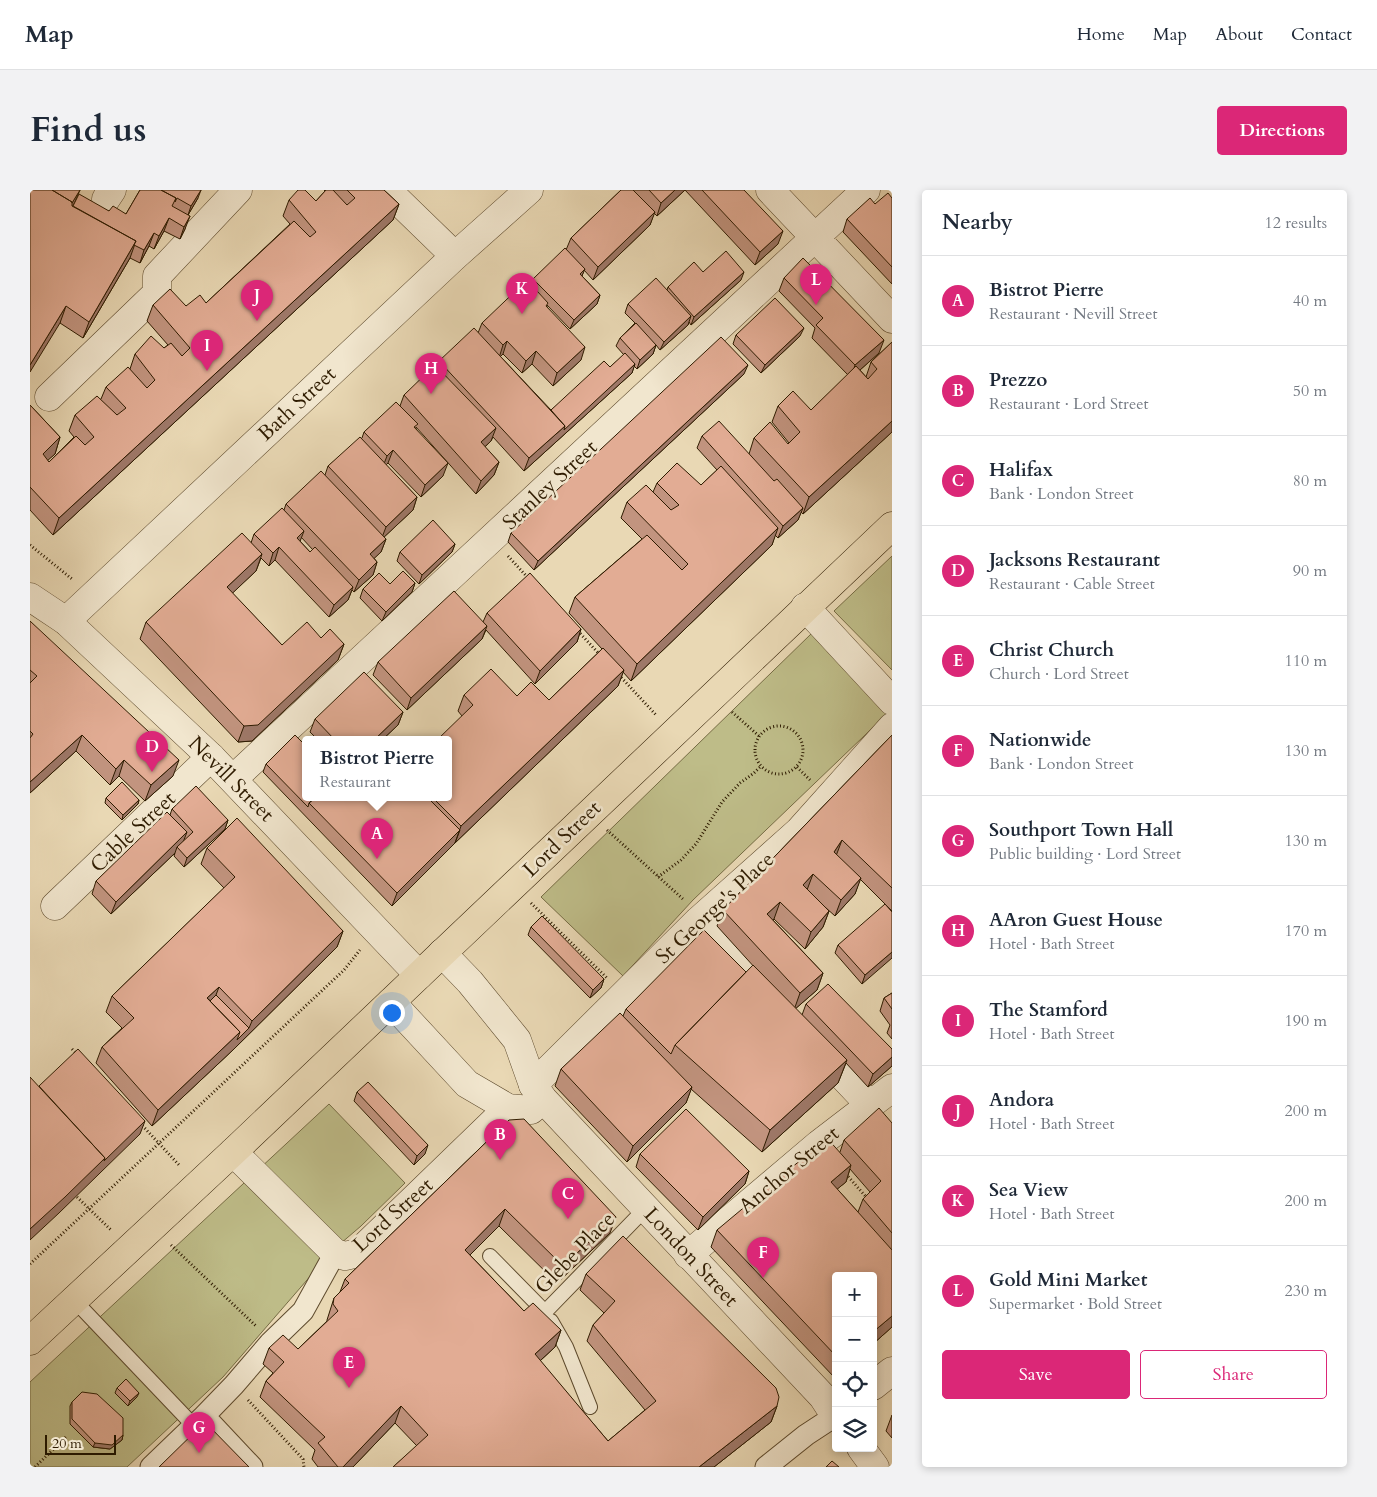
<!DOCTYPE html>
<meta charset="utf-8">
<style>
body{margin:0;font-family:Cardo,serif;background:#f2f2f3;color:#1f2937}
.controls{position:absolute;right:15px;bottom:15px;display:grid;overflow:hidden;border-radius:5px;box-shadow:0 2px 8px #0003}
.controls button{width:45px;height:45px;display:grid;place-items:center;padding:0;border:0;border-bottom:1px solid #e0e1e3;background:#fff;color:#1f2937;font:25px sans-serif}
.scale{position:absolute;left:15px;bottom:12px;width:71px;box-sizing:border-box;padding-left:5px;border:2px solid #2e1b00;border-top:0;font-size:14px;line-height:18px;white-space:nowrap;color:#2e1b00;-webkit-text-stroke:4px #f1e6ce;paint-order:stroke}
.you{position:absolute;left:361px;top:822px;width:18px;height:18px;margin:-12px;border:4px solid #fff;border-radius:50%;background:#1a73e8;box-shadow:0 0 0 8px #1a73e833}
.badge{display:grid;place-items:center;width:32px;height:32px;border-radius:50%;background:#db2777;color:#fff;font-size:16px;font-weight:700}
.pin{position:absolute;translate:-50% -41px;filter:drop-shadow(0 1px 2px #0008)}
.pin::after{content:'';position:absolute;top:26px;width:18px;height:15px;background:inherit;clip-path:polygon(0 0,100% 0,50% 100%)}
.popup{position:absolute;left:272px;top:546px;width:150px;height:65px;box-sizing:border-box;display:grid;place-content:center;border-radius:5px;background:#fff;filter:drop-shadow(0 1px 4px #0005);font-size:16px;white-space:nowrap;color:#747a83}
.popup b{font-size:19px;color:#1f2937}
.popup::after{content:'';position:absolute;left:50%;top:100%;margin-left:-10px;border:10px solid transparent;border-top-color:#fff}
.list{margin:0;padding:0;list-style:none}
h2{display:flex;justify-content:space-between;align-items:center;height:65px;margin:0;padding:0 20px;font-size:21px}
h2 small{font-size:16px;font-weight:400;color:#747a83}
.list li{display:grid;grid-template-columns:32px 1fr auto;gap:15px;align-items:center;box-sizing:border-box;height:90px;padding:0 20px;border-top:1px solid #e0e1e3}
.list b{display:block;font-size:19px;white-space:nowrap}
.list p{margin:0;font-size:16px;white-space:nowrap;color:#747a83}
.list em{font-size:16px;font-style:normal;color:#747a83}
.actions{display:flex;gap:10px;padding:15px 20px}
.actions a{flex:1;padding:11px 0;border:1px solid #db2777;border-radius:5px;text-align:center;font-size:18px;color:#db2777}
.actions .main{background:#db2777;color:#fff}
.icon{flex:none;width:28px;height:28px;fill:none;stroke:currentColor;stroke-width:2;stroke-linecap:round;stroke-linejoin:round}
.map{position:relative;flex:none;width:862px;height:1277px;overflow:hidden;border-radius:5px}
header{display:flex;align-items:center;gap:30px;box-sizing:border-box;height:70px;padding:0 25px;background:#fff;border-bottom:1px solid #e0e1e3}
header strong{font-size:24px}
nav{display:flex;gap:28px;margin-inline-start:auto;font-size:18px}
.intro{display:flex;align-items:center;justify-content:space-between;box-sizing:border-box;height:120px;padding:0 30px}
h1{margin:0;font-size:35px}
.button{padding:12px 22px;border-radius:5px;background:#db2777;color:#fff;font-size:18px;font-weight:700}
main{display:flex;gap:30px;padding:0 30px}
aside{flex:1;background:#fff;border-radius:5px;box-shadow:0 2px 8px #0003}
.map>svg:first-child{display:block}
.green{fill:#bebc88;stroke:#766c44}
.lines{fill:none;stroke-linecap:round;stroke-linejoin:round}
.service-casing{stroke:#5d4a2d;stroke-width:16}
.pedestrian-casing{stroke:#5d4a2d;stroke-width:23}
.minor-casing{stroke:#5d4a2d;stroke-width:29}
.tertiary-casing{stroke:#5d4a2d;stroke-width:29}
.trunk-casing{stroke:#2e1b00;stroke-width:29}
.path{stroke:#2e1b00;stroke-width:3;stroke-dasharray:1 2.5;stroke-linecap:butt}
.service{stroke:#f1e6ce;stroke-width:14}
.pedestrian{stroke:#f1e6ce;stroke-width:21}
.minor{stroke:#f1e6ce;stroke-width:28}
.tertiary{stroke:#f1e6ce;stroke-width:28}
.trunk{stroke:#e9d8b4;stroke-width:28}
.wall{fill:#c2947f;stroke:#2e1b00;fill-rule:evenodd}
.shaded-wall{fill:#9e7868;stroke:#2e1b00}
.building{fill:#e2ac94;stroke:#2e1b00}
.labels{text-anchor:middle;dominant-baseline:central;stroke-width:5;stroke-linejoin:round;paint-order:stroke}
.street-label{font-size:21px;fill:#2e1b00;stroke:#f1e6ce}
</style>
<header>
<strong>Map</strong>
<nav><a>Home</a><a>Map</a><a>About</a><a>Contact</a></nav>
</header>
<div class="intro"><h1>Find us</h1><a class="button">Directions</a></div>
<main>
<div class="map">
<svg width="862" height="1277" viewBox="0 0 862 1277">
<rect width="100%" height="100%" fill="#e9d8b4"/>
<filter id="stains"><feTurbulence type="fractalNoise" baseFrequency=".004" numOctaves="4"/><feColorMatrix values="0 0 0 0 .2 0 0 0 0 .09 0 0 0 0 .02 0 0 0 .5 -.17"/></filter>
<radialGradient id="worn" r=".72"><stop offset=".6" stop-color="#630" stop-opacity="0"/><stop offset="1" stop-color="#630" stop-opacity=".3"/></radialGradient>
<path class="green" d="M862 366V480L804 421Z
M781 444 858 523 663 710 593 786 511 707Z
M299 914 375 993 331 1036 303 1060 193 1187 97 1277H0V1192Z"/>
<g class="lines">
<g class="service-casing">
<path id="service" d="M460 1066 515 1122 615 1019
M44 1110 164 1236
M521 1131 536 1157 560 1217"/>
</g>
<g class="pedestrian-casing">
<path id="pedestrian" d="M174 1226 204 1195 240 1153 273 1121 305 1063
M121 1277 174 1226 222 1277
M736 1277 776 1245 805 1226"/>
</g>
<g class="minor-casing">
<path id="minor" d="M357 0 425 66
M740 0 862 129
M76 9 82 0
M19 207 127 103V86L208 0
M775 417 862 511
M36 431 425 66 499 0
M203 589 836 0
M25 716 181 567
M668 731 731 799
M786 858 840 915
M503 895 668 731 769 641 862 537
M203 962 305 1063 315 1066 328 1063 478 918
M658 1065 789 954 862 898"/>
</g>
<g class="tertiary-casing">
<path id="tertiary" d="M0 407 36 431 181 567 389 785
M412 763 440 792 487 850 503 895 513 909 793 1207 806 1227
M361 812 437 894 478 918 501 920 513 909
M843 1196 862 1181
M831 1258 845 1277"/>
</g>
<g class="trunk-casing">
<path id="trunk" d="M0 1151 203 962 862 336"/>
</g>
<path class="path" d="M0 355 42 389
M478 366 499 389
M548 441 571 466
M589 485 627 526
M702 522 729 546
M725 560a24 24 0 1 1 48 0a24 24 0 1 1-48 0Z
M767 577 780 590
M577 640 654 710
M628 687 651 670 666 654 692 612 710 593 724 583 731 576
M501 713 577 788
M42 859 47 864
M110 933 150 976
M816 984 837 1008
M47 1007 81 1040
M141 1055 227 1137
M0 1074 314 780 330 760
M218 1210 273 1269 274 1277
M5 1277 37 1246"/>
<use href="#service" class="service"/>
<use href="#pedestrian" class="pedestrian"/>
<use href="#minor" class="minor"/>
<use href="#tertiary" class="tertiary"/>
<use href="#trunk" class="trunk"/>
</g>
<path class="wall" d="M110 0 168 8 158 25 155 39 150 49 134 41 124 59 119 56 110 73 100 68 53 148 30 133 46 10 79 21 96 24Z
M294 0H354L369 14 363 30 23 345 0 320V215L30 247 25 264 17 270 19 272 44 247 39 241 45 225 71 209 76 197 100 179 105 164 134 158 138 155 117 131 123 115 156 116 176 113 260 34 253 26 259 10 286 11 295 1Z
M591 0H655L627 26 624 23 620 35 563 90 554 80 552 86 570 105 567 114 540 139 517 115V117L551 170 523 196 502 174 492 183 473 164 470 166 521 220 580 177 594 165 586 156 590 148 605 133 595 123 598 114 637 100 638 97 673 82 711 90 661 135 659 132 658 135 630 160 626 155 623 164 607 179 604 176 602 183 494 281 463 247 461 251 455 257 469 272 464 285 446 304 386 237V239L413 286 391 307 358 273 356 275 387 307 383 320 354 347 356 349 351 362 344 368 347 372 343 385 324 402 322 400 318 410 299 427 245 370 239 376 231 368 226 381 202 403 252 455 291 448 314 454 308 470 222 551 208 552 110 449 116 432 221 353 224 344 254 320 256 314 295 285 298 276 332 248 334 242 370 216 374 205 407 177 409 171 448 143 452 133 501 94 503 89 536 60 541 48ZM271 347 283 360 280 362 270 351Z
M655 0H714L748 54 725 75Z
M862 8V94L813 42 817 29 845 14Z
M754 88 849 163 830 180 836 187 841 172 862 152V242L773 324 771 322 768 330 748 348 745 345 742 355 601 491 593 482 588 496 425 653 362 716 233 582 236 574 276 608H418L432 526 428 521 434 505 487 506 519 510 572 459 539 423 545 407 612 349 591 328 597 312 623 302 627 293 671 295 687 280 667 258 672 246 719 264 724 248 758 254 759 253 742 232 748 216 781 220 818 185 782 148 785 138 749 101Z
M706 145 770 146 731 183 703 154Z
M714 184 504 380 478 352 481 343Z
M425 354 422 362 389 394 367 371 370 362Z
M385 393 382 402 352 431 330 408 333 399 360 394Z
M457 423 551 439 547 452 505 494 456 440 452 449 377 520 343 485 348 472 453 432Z
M0 431 143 586 115 611 89 586 80 595 46 561 0 603Z
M373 522 368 535 352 550H288L280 542 285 529Z
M862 545V721L830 689 825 704 805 726 795 717 799 721 793 737 775 759 744 729 743 730 793 783 787 800 765 819 772 825 776 814 862 859V876L838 897 816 873 808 893 732 962 661 899 656 913 597 972 525 896 531 879 593 826 596 819 726 779 687 736 693 720Z
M76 608 109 610 108 614 92 630 75 613Z
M142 619 198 630 195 639 154 677 144 666 145 663 81 724 62 704 66 691 140 625Z
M177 658 313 741 307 757 204 859 122 936 66 873 72 857 92 838 76 822 82 806 194 698 171 674Z
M862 722 832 794 805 763 808 755Z
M501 737 574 789 571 798 560 808 498 745Z
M862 803V849L857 843 860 835 850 821 854 808Z
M327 902 395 964 384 975 324 911Z
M479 930 580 1043 527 1093 469 1036 440 1065 494 1121 531 1140 525 1157 510 1171 578 1251 615 1220 557 1151 563 1135 574 1123 550 1100 556 1084 747 1216 741 1232 684 1277H363L387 1256 365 1233 323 1277H288L282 1269 285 1260 230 1207 236 1191 243 1183 233 1174 239 1158 268 1159 297 1131V1130L304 1108 310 1102 315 1089Z
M862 933V1137L843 1154 806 1086V1186L804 1187 681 1057 687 1040 810 962 814 950ZM820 979 840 1002 833 1009 828 1022 807 999 816 992Z
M610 964 719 981 715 994 668 1040 606 977Z
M87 1198 107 1207 98 1216 85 1203Z
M42 1212 93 1245 92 1250 80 1259 63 1257 40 1234V1216Z
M862 1225V1248L856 1241Z"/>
<path class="shaded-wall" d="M50 0 45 12 36 29 40 16Z
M171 0 168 8 158 25 161 16Z
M645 0H655L627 26 631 13Z
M369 14 363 30 23 345 29 328Z
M625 22 620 35 563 90 568 77Z
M160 26 155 39 150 49 154 37Z
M139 28 134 41 124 59 129 46Z
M753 41 748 54 725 75 730 62Z
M124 43 119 56 110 73 114 60Z
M106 51 100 68 53 148 59 132Z
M555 79 551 88 550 84Z
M714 82 711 90 661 135 664 127Z
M570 105 567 114 540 139 544 130Z
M36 116 30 133 0 182V175Z
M661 126 658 135 630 160 634 152Z
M774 138 770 146 731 183 735 175Z
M854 150 849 163 821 188 825 175Z
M477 151 473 164 469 168 473 155Z
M626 155 623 164 607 179 610 170Z
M555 157 551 170 523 196 527 183Z
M506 161 502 174 492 183 496 171Z
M605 174 602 183 494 281 499 268Z
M718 175 714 184 504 380 508 371Z
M862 231V242L773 324 779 307Z
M466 238 461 251 446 265 451 252Z
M30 247 25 264 7 280 13 264Z
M363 260 358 273 352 279 357 266Z
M469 272 464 285 446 304 451 291Z
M418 273 413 286 391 307 395 295Z
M387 307 383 320 351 350 356 337Z
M773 318 768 330 748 348 753 336Z
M748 338 742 355 601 491 607 474Z
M274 341 269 354 267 348Z
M356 349 351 362 335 377 340 364Z
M425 354 422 362 389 394 392 385Z
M249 357 245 370 239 376 243 363Z
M232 364 226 381 191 414 197 397Z
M347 372 343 385 324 402 329 390Z
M385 393 382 402 352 431 356 422Z
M323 397 318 410 299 427 304 415Z
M457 436 452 449 377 520 381 508Z
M551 439 547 452 505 494 510 481Z
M314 454 308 470 222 551 208 552 214 536Z
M594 480 588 496 425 653 431 636Z
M373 522 368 535 352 550H344Z
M52 545 46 561 0 603V592Z
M94 570 89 586 80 595 86 579Z
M149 570 143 586 115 611 121 595Z
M109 610 108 614 92 630 93 625Z
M198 630 195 639 154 677 157 668Z
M430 640 425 653 362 716 367 703Z
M157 642 152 655 147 657 145 663 81 724 86 712Z
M812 650 806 666 804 662Z
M783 684 777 700 773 695Z
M831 688 825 704 805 726 811 710Z
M750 712 744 729 731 740 737 724Z
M799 721 793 737 775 759 781 742Z
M313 741 307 757 204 859 122 936 128 920 210 842 219 838 222 831Z
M862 762V768L832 794 835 785Z
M793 783 787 800 764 820 770 803Z
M574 789 571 798 560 808 563 800Z
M189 797 183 813 177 808Z
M862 867V876L838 897 843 884Z
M817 870 808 893 732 962 740 940Z
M662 897 656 913 597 972 603 956Z
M115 931 110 944 29 1023 0 1050V1039L75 968Z
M398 955 395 964 384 975 387 966Z
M821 975 816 992 795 1009 801 992Z
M719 981 715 994 668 1040 673 1027Z
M475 1019 469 1036 429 1076 435 1060Z
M586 1027 580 1043 527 1093 533 1076Z
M862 1126V1137L843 1154V1142Z
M531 1140 525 1157 499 1181 505 1164Z
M109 1203 107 1207 98 1216 100 1211Z
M371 1216 365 1233 323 1277H313Z
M747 1216 741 1232 684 1277H669Z
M93 1245 92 1250 80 1259 63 1257 65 1253Z"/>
<path class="building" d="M0 0H22L42 12V16L106 51 59 132 36 116 0 175Z
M22 0H50L42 13V12Z
M110 0H131L146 8 142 16 160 26 154 37 139 28 129 46 124 43 114 60 104 55 106 51 43 16 49 4 79 21 83 16 96 24Z
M131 0H171L161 16 147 8 145 12 146 8Z
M268 0H275L286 11 296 0H303L317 15 325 8 317 0H354L369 14 29 328 0 297V215L30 247 13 264 19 272 46 246 55 255 64 247 45 225 67 206 87 225 96 218 76 197 98 177 117 198 125 190 105 164 121 146 134 158 141 153 152 166 160 158 123 115 140 99 156 116 170 105 176 113 264 31 280 47 286 42 259 10Z
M591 0H603L625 22 568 77 541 48Z
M619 0H645L631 13Z
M672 0H714L753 41 730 62Z
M858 3 862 8V77L817 29 840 8 845 14Z
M535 58 555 79 550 84 570 105 544 130 503 89Z
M696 61 714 82 664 127 638 97 664 72 673 82Z
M773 68 854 150 825 175 786 135 793 128 754 88Z
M626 88 661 126 634 152 598 114Z
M497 90 518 113 516 116 555 157 527 183 506 161 496 171 477 151 473 155 452 133Z
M745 108 774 138 735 175 706 145Z
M606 133 626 155 610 170 590 148Z
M444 138 535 236 499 268 409 171Z
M691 147 718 175 508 371 481 343Z
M862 152V231L779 307 724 248 740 232 758 254 770 242 748 216 763 201 781 220 826 176 838 189 847 179 841 172Z
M595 163 605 174 534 240 535 236 521 220 574 171 580 177Z
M405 175 466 238 451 252 469 272 451 291 374 205Z
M366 212 388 234 384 237 418 273 395 295 363 260 357 266 334 242Z
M689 231 744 291 747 289 773 318 753 336 672 246Z
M330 247 387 307 356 337 298 276Z
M647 273 671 295 691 276 748 338 607 474 545 407 617 345 652 380 658 374 597 312 616 295 641 320 649 315 627 293Z
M291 281 356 349 340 364 347 372 329 390 256 314Z
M252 318 274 341 267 348 280 362 285 357 323 397 304 415 249 357 243 363 224 344Z
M403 330 425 354 392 385 370 362Z
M212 343 232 364 197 397 252 455 277 432 291 448 300 439 314 454 228 535 214 536 116 432Z
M373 381 385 393 356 422 333 399 349 383 360 394Z
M500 383 551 439 510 481 457 423Z
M424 401 457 436 381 508 348 472Z
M0 431 149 570 121 595 94 570 86 579 52 545 0 592V548L3 544 0 541V493L7 486 0 480Z
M573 458 594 480 431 636 403 608H418V550H407L443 515 434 505 461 479 487 506 501 492 519 510Z
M334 482 373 522 344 550H305L285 529Z
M265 545 276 556V608H285L279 613 278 617 236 574Z
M862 545V698L812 650 804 662 831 688 811 710 783 684 773 695 799 721 781 742 750 712 737 724 793 783 770 803 693 720Z
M92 592 109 610 93 625 76 608Z
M166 596 198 630 157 668 147 657 163 642 142 619Z
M285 608H398L430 640 367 703 279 613Z
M137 622 157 642 86 712 66 691Z
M207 628 313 741 222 831 189 797 177 808 210 842 128 920 72 857 104 828 82 806 205 687 177 658Z
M855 714 862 722V762L835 785 808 755Z
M512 726 574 789 563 800 501 737Z
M674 740 716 782 645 855 641 864 596 819Z
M723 775 817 870 740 940 645 855Z
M798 794 862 859V867L843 884 776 814Z
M862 803V819L854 808Z
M186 805 219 838 207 850 210 842 180 811Z
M590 823 662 897 603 956 531 879Z
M48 859 115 931 74 971 75 968 9 896Z
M0 887 75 968 35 1007 0 1039Z
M338 892 398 955 387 966 327 902Z
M849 918 862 933V1043L833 1009 851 991 814 950Z
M656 919 719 981 673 1027 610 964Z
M494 929 586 1027 533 1076 475 1019 435 1060 494 1121 503 1113 531 1140 505 1164 578 1251 626 1211 563 1135 585 1111 556 1084 593 1046 746 1198 749 1207 747 1216 669 1277H363L398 1245 371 1216 313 1277H308L288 1253 295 1247 236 1191 254 1172 239 1158 253 1145 268 1159 308 1121 303 1114 304 1108 319 1093 315 1089 479 930Z
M797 948 821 975 801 992 862 1060V1126L843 1142V1086H806V1166L687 1040Z
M96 1189 109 1203 100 1211 87 1198Z
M52 1202 67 1204 93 1228V1245L82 1255 65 1253 42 1229V1212Z
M175 1232 219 1277H129Z
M802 1271 809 1277H796Z"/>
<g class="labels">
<g class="street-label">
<text transform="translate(267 214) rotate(-43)">Bath Street</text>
<text transform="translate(520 295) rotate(-43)">Stanley Street</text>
<text transform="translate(201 589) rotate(45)">Nevill Street</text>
<text transform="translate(103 642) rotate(-43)">Cable Street</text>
<text transform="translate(532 649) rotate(-44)">Lord Street</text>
<text transform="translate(685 718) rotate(-43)">St George's Place</text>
<text transform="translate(759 980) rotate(-40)">Anchor Street</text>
<text transform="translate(363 1025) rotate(-42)">Lord Street</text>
<text transform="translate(545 1063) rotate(-46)">Glebe Place</text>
<text transform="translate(661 1067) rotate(47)">London Street</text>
</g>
</g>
<rect width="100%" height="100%" filter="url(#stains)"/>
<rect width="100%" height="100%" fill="url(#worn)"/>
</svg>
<div class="controls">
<button>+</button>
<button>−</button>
<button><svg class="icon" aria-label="locate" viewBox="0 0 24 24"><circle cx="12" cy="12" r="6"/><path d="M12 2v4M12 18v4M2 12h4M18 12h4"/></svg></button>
<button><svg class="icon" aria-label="layers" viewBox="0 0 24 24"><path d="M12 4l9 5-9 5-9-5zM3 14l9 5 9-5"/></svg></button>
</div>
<div class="scale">20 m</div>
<div class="you"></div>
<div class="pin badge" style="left:347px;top:669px">A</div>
<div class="popup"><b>Bistrot Pierre</b>Restaurant</div>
<div class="pin badge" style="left:470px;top:970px">B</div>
<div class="pin badge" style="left:538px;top:1029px">C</div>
<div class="pin badge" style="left:122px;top:582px">D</div>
<div class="pin badge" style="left:319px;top:1198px">E</div>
<div class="pin badge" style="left:733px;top:1088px">F</div>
<div class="pin badge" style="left:169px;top:1263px">G</div>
<div class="pin badge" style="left:401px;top:204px">H</div>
<div class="pin badge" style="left:177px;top:181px">I</div>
<div class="pin badge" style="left:227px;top:131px">J</div>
<div class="pin badge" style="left:492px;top:124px">K</div>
<div class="pin badge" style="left:786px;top:115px">L</div>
</div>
<aside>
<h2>Nearby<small>12 results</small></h2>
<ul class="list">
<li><span class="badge">A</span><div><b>Bistrot Pierre</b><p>Restaurant · Nevill Street</p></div><em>40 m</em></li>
<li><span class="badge">B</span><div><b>Prezzo</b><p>Restaurant · Lord Street</p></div><em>50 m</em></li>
<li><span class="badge">C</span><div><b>Halifax</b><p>Bank · London Street</p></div><em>80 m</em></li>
<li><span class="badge">D</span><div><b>Jacksons Restaurant</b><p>Restaurant · Cable Street</p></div><em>90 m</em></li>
<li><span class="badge">E</span><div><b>Christ Church</b><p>Church · Lord Street</p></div><em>110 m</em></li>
<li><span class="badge">F</span><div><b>Nationwide</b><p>Bank · London Street</p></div><em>130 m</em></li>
<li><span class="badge">G</span><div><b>Southport Town Hall</b><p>Public building · Lord Street</p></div><em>130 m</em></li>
<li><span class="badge">H</span><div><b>AAron Guest House</b><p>Hotel · Bath Street</p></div><em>170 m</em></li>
<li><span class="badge">I</span><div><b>The Stamford</b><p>Hotel · Bath Street</p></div><em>190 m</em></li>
<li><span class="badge">J</span><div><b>Andora</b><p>Hotel · Bath Street</p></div><em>200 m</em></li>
<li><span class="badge">K</span><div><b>Sea View</b><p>Hotel · Bath Street</p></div><em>200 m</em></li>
<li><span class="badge">L</span><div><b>Gold Mini Market</b><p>Supermarket · Bold Street</p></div><em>230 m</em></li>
</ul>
<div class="actions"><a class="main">Save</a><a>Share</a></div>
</aside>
</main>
